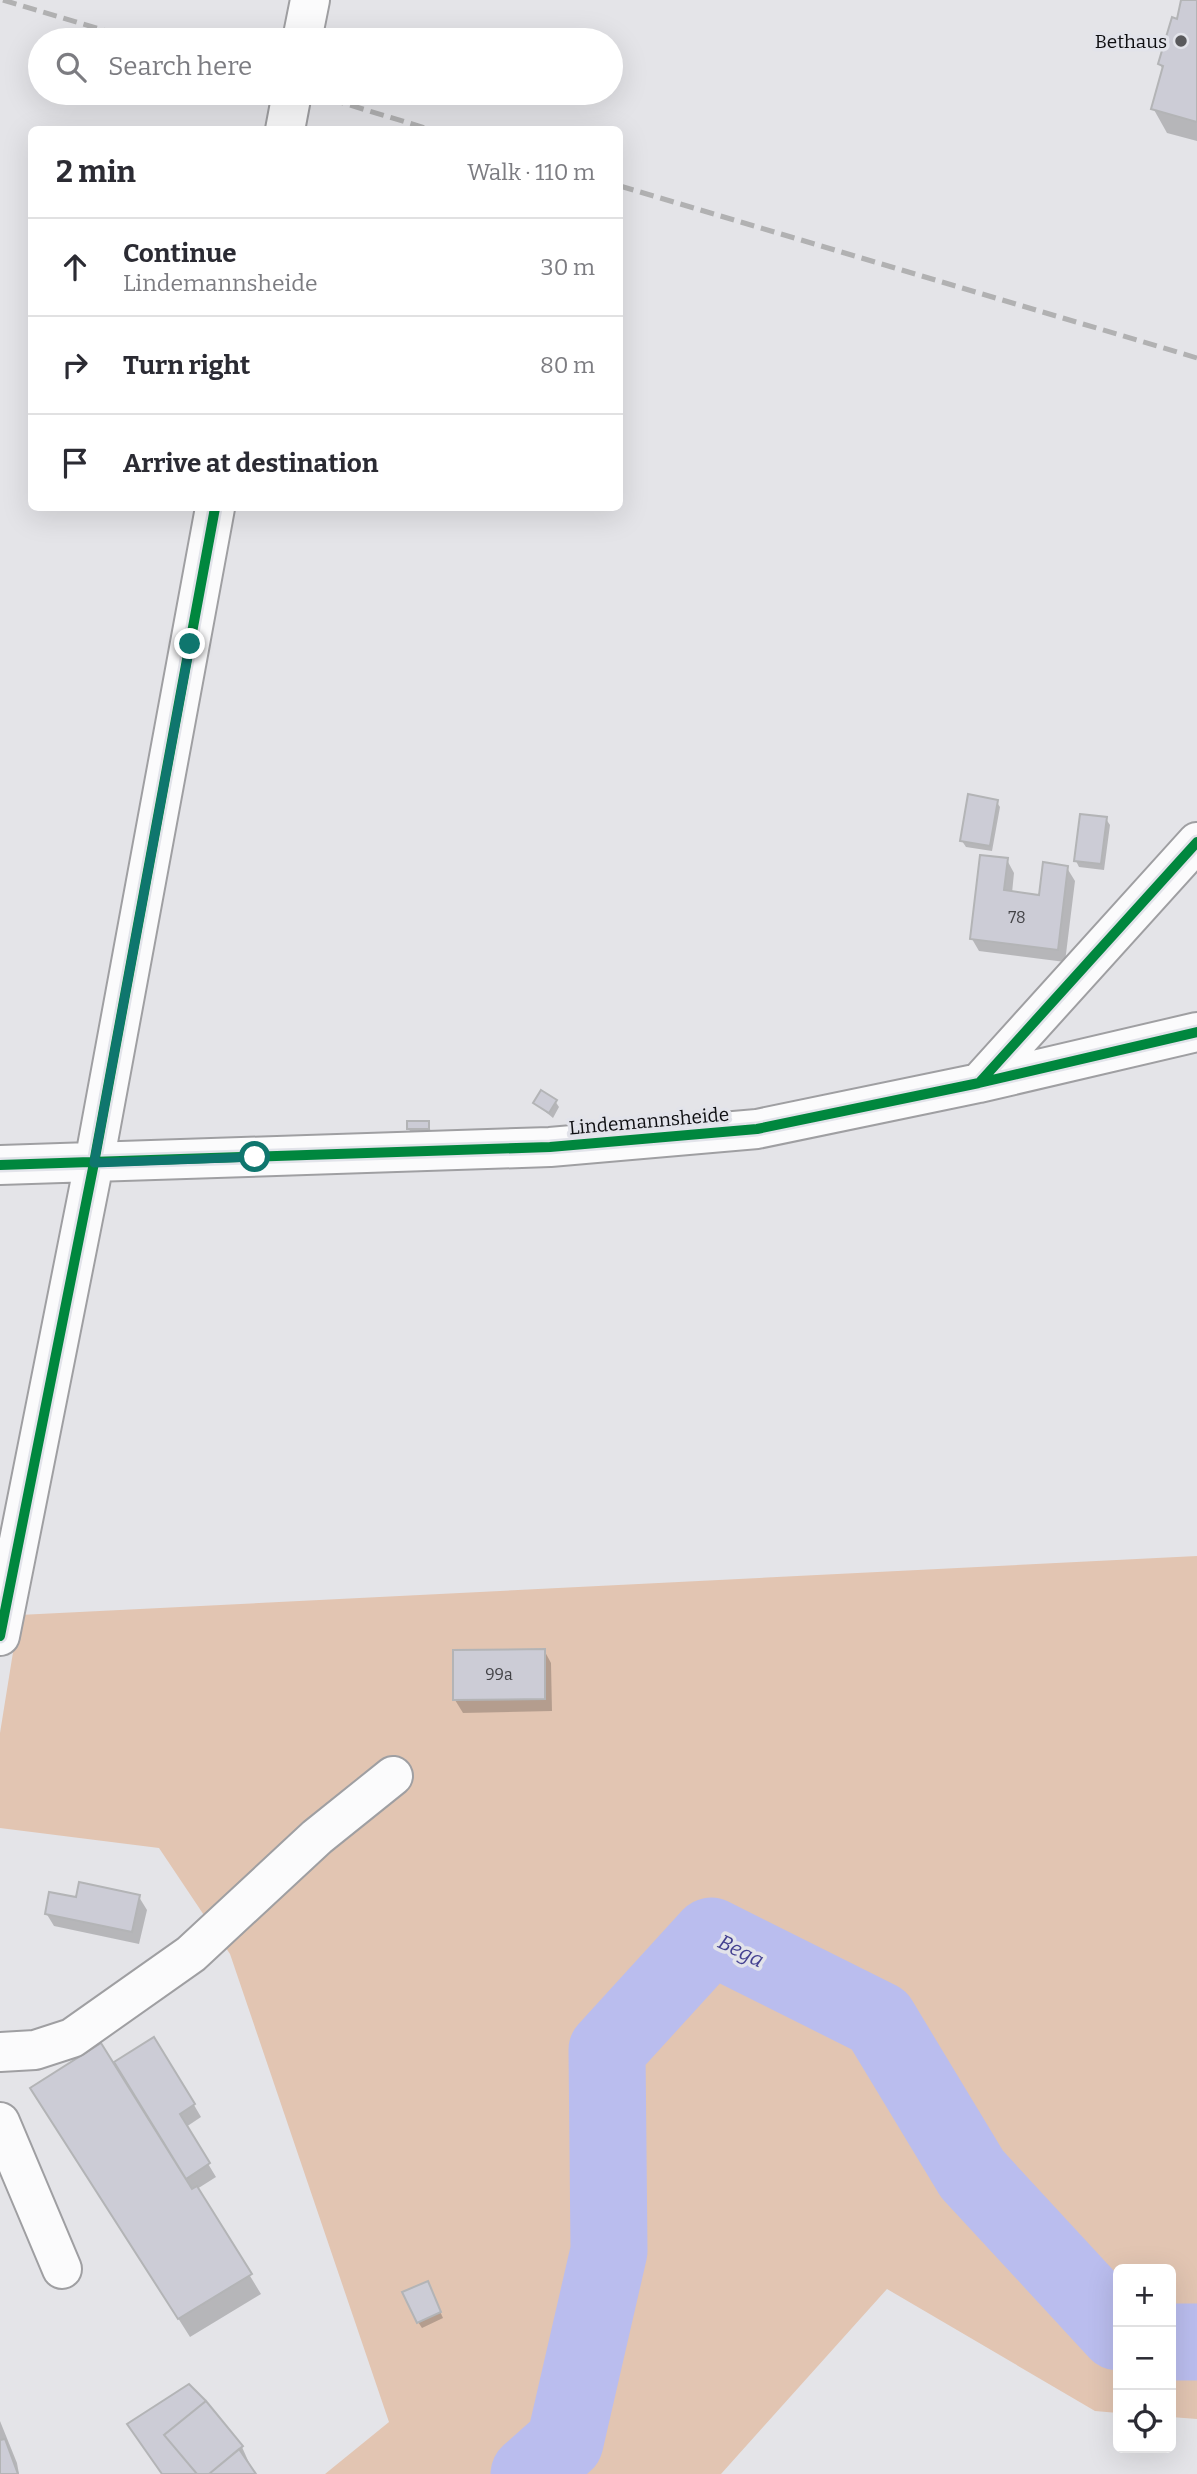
<!DOCTYPE html>
<meta charset="utf-8">
<style>
body{margin:0;font-family:Bitter,serif;background:#f2f2f3;color:#2b2b33}
.controls{position:absolute;right:21px;bottom:21px;display:grid;overflow:hidden;border-radius:10px;box-shadow:0 7px 28px #0002}
.controls button{width:63px;height:63px;display:grid;place-items:center;padding:0;border:0;border-bottom:2px solid #e1e1e2;background:#fff;color:#2b2b33;font:35px sans-serif}
.stop{position:absolute;width:21px;height:21px;margin:-16px;border:5px solid #0f766e;border-radius:50%;background:#fff}
.stop.end{background:#0f766e;border-color:#fff;box-shadow:0 2px 7px #0008}
.list{margin:0;padding:0;list-style:none}
h2{display:flex;justify-content:space-between;align-items:center;height:91px;margin:0;padding:0 28px;font-size:30px}
h2 small{font-size:23px;font-weight:400;color:#7c7c81}
.list li{display:grid;grid-template-columns:46px 1fr auto;gap:21px;align-items:center;box-sizing:border-box;height:98px;padding:0 28px;border-top:2px solid #e1e1e2}
.list b{display:block;font-size:26px;white-space:nowrap}
.list p{margin:0;font-size:23px;white-space:nowrap;color:#7c7c81}
.list em{font-size:23px;font-style:normal;color:#7c7c81}
.icon{flex:none;width:38px;height:38px;fill:none;stroke:currentColor;stroke-width:2;stroke-linecap:round;stroke-linejoin:round}
.map{position:relative;flex:none;width:1197px;height:2474px;overflow:hidden}
.search{position:absolute;background:#fff;box-shadow:0 7px 28px #0002;left:28px;top:28px;width:595px;height:77px;display:flex;align-items:center;gap:18px;box-sizing:border-box;padding:0 24px;border-radius:38px;color:#7c7c81;font-size:26px}
.panel{position:absolute;background:#fff;box-shadow:0 7px 28px #0002;left:28px;top:126px;width:595px;height:385px;border-radius:10px}
.map>svg:first-child{display:block}
.green{fill:#e2c5b2}
.shadow{fill:#0003}
.lines{fill:none;stroke-linecap:round;stroke-linejoin:round}
.river{stroke:#babdee;stroke-width:77}
.building{fill:#ccccd6;stroke:#b3b4b6;stroke-width:2}
.minor-casing{stroke:#9f9fa2;stroke-width:42}
.minor{stroke:#fbfbfc;stroke-width:38}
.rail{stroke:#b1b1b2;stroke-width:5;stroke-dasharray:14 7;stroke-linecap:butt}
.cycleway-casing{stroke:#e2e3ea;stroke-width:15}
.cycleway{stroke:#00873e;stroke-width:10}
.route{stroke:#0f766e;stroke-width:9}
.poi-dot{fill:#59595c;stroke:#e2e3ea;stroke-width:2.5}
.labels{text-anchor:middle;dominant-baseline:central;stroke-width:7;stroke-linejoin:round;paint-order:stroke}
.number-label{font-size:16px;fill:#424246}
.poi-label{font-size:19px;fill:#0e0e11;stroke:#e2e3ea;text-anchor:end}
.street-label{font-size:19px;fill:#0e0e11;stroke:#e2e3ea}
.water-label{font-size:21px;font-style:italic;fill:#434090;stroke:#e2e3ea}
</style>
<div class="map">
<svg width="1197" height="2474" viewBox="0 0 1197 2474">
<rect width="100%" height="100%" fill="#e4e4e8"/>
<path class="green" d="M1197 1556V2419L1171 2417V2269H1118V2413L1095 2411 887 2289 721 2474H325L389 2422 230 1954 159 1848 0 1828V1733L19 1615Z"/>
<path class="shadow" d="M1183 0H1197V141L1167 133 1153 108 1163 70 1160 64Z
M996 801 1000 807 992 851 966 847 962 841Z
M1106 819 1110 825 1104 870 1079 867 1076 861Z
M1007 860 1014 873 1012 893 1041 897 1067 868 1075 881 1065 962 979 951 972 939Z
M555 1101 559 1107 553 1118 535 1103Z
M428 1123 432 1135H412L409 1129Z
M544 1650 551 1663 552 1711 463 1713 455 1700Z
M139 1897 147 1910 139 1944 54 1926 46 1913 77 1899Z
M123 2075 194 2105 201 2117 186 2127 216 2177 197 2189 261 2294 190 2337 44 2107Z
M430 2289 443 2318 422 2328 418 2322Z
M189 2386 242 2447 254 2474H162Z
M0 2421 17 2463 19 2474H0Z"/>
<g class="lines">
<path class="river" d="M1171 2342H1197
M529 2474 565 2442 609 2251 607 2050 711 1936 879 2020 972 2174 1118 2332"/>
</g>
<path class="building" d="M1181 0H1197V122L1151 109 1163 66 1158 64 1172 17 1177 19Z
M968 794 998 800 990 846 960 841Z
M1080 814 1107 817 1101 864 1074 861Z
M980 855 1008 858 1004 890 1039 895 1043 862 1068 866 1058 950 970 939Z
M541 1090 557 1100 549 1113 533 1103Z
M407 1121H429V1129H407Z
M545 1649V1699L453 1700V1650Z
M79 1882 140 1895 132 1932 45 1914 49 1892 76 1897Z
M154 2037 195 2104 180 2114 210 2163 186 2179 114 2062Z
M101 2043 192 2189 197 2186 252 2274 178 2319 30 2088Z
M428 2281 441 2312 417 2323 402 2292Z
M189 2384 206 2401 164 2435 197 2474H162L127 2424Z
M206 2401 243 2446 209 2474H197L164 2435Z
M5 2439 18 2474H0V2440Z
M239 2449 256 2474H209Z"/>
<g class="lines">
<g class="minor-casing">
<path id="minor" d="M302 40 310 0
M285 130 292 93
M979 1083 1197 842
M0 1165 550 1147 757 1129 979 1083 1197 1032
M0 1636 94 1163 215 508
M0 2052 35 2050 72 2038 191 1954 317 1837 393 1776
M0 2122 62 2269"/>
</g>
<use href="#minor" class="minor"/>
<path class="rail" d="M3 0 136 40
M310 93 432 130
M620 186 1197 358"/>
<g class="cycleway-casing">
<path id="cycleway" d="M979 1083 1197 842
M0 1165 550 1147 757 1129 979 1083 1197 1032
M0 1636 94 1163 215 508"/>
</g>
<use href="#cycleway" class="cycleway"/>
</g>
<g class="lines">
<path class="route" d="M190 644 94 1163 255 1157"/>
</g>
<circle class="poi-dot" cx="1181" cy="41" r="7"/>
<g class="labels">
<g class="number-label">
<text x="1017" y="917">78</text>
<text x="499" y="1674">99a</text>
</g>
<g class="poi-label">
<text x="1167" y="41">Bethaus</text>
</g>
<g class="street-label">
<text transform="translate(649 1121) rotate(-5)">Lindemannsheide</text>
</g>
<g class="water-label">
<text transform="translate(741 1951) rotate(26)">Bega</text>
</g>
</g>
</svg>
<div class="controls">
<button>+</button>
<button>−</button>
<button><svg class="icon" aria-label="locate" viewBox="0 0 24 24"><circle cx="12" cy="12" r="6"/><path d="M12 2v4M12 18v4M2 12h4M18 12h4"/></svg></button>
</div>
<div class="stop" style="left:255px;top:1157px"></div>
<div class="stop end" style="left:190px;top:644px"></div>
<div class="search"><svg class="icon" aria-label="search" viewBox="0 0 24 24"><circle cx="10" cy="10" r="6"/><path d="M15 15l6 6"/></svg>Search here</div>
<section class="panel">
<h2>2 min<small>Walk · 110 m</small></h2>
<ul class="list">
<li><svg class="icon" aria-label="ahead" viewBox="0 0 24 24"><path d="M12 20V5M6 11l6-6 6 6"/></svg><div><b>Continue</b><p>Lindemannsheide</p></div><em>30 m</em></li>
<li><svg class="icon" aria-label="right" viewBox="0 0 24 24"><path d="M7 20v-9h11M14 6l5 5-5 5"/></svg><div><b>Turn right</b></div><em>80 m</em></li>
<li><svg class="icon" aria-label="arrive" viewBox="0 0 24 24"><path d="M6 21V4h12l-3 4 3 4H6"/></svg><div><b>Arrive at destination</b></div></li>
</ul>
</section>
</div>
